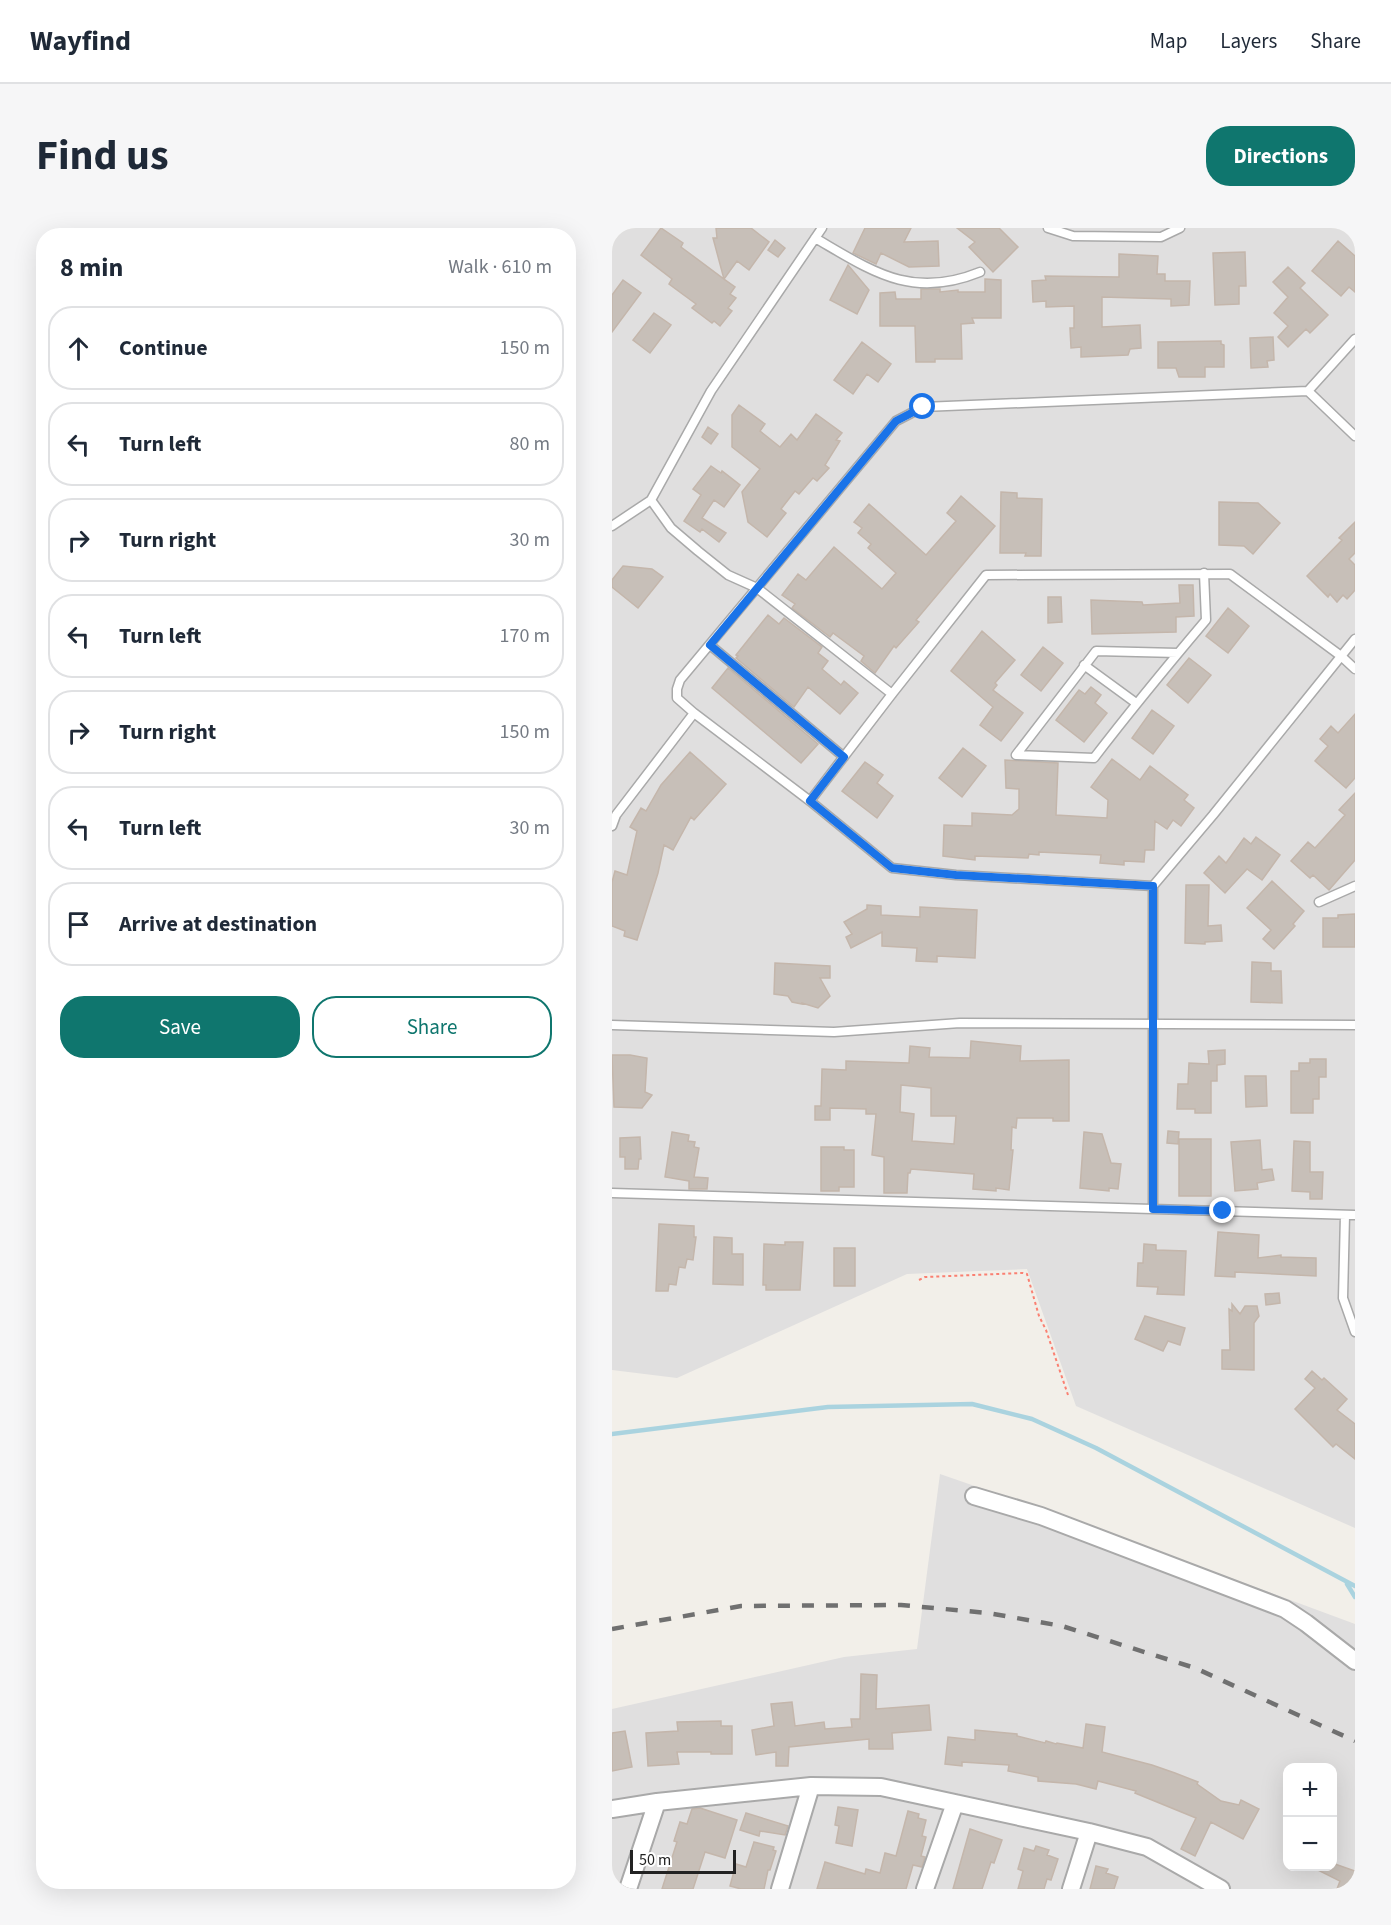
<!DOCTYPE html>
<meta charset="utf-8">
<style>
body{margin:0;font-family:"Source Sans 3",sans-serif;background:#f6f6f7;color:#1f2937}
.controls{position:absolute;right:18px;bottom:18px;display:grid;overflow:hidden;border-radius:12px;box-shadow:0 6px 24px #0002}
.controls button{width:54px;height:54px;display:grid;place-items:center;padding:0;border:0;border-bottom:2px solid #e0e1e3;background:#fff;color:#1f2937;font:30px sans-serif}
.scale{position:absolute;left:18px;bottom:15px;width:106px;box-sizing:border-box;padding-left:6px;border:3px solid #222;border-top:0;font-size:16px;line-height:21px;white-space:nowrap;color:#222;-webkit-text-stroke:4px #fff;paint-order:stroke}
.stop{position:absolute;width:18px;height:18px;margin:-14px;border:4px solid #1a73e8;border-radius:50%;background:#fff}
.stop.end{background:#1a73e8;border-color:#fff;box-shadow:0 2px 6px #0008}
.list{margin:0;padding:0;list-style:none}
h2{display:flex;justify-content:space-between;align-items:center;height:78px;margin:0;padding:0 24px;font-size:26px}
h2 small{font-size:20px;font-weight:400;color:#747a83}
.list li{display:grid;grid-template-columns:39px 1fr auto;gap:18px;align-items:center;box-sizing:border-box;height:84px;margin:0 12px 12px;padding:0 12px;border:2px solid #e0e1e3;border-radius:24px}
.list b{display:block;font-size:22px;white-space:nowrap}
.list em{font-size:20px;font-style:normal;color:#747a83}
.actions{display:flex;gap:12px;padding:18px 24px}
.actions a{flex:1;padding:14px 0;border:2px solid #0f766e;border-radius:24px;text-align:center;font-size:21px;color:#0f766e}
.actions .main{background:#0f766e;color:#fff}
.icon{flex:none;width:33px;height:33px;fill:none;stroke:currentColor;stroke-width:2;stroke-linecap:round;stroke-linejoin:round}
.map{position:relative;flex:none;width:743px;height:1661px;overflow:hidden;border-radius:24px}
header{display:flex;align-items:center;gap:36px;box-sizing:border-box;height:84px;padding:0 30px;background:#fff;border-bottom:2px solid #e0e1e3}
header strong{font-size:28px}
nav{display:flex;gap:33px;margin-inline-start:auto;font-size:21px}
.intro{display:flex;align-items:center;justify-content:space-between;box-sizing:border-box;height:144px;padding:0 36px}
h1{margin:0;font-size:42px}
.button{padding:15px 27px;border-radius:24px;background:#0f766e;color:#fff;font-size:21px;font-weight:700}
main{display:flex;gap:36px;padding:0 36px}
aside{flex:1;background:#fff;border-radius:24px;box-shadow:0 6px 24px #0002}
.map>svg:first-child{display:block}
.residential{fill:#e0dfdf;fill-rule:evenodd}
.lines{fill:none;stroke-linecap:round;stroke-linejoin:round}
.stream{stroke:#aad3df;stroke-width:4.5}
.building{fill:#c7bfb8;stroke:#c4b6ab;stroke-width:1.5;fill-rule:evenodd}
.service-casing{stroke:#a9a9a9;stroke-width:11}
.minor-casing{stroke:#a9a9a9;stroke-width:20}
.path{stroke:#fa8072;stroke-width:2;stroke-dasharray:3 3;stroke-linecap:butt}
.service{stroke:#fff;stroke-width:8}
.minor{stroke:#fff;stroke-width:16}
.rail{stroke:#707070;stroke-width:4.5;stroke-dasharray:12 12;stroke-linecap:butt}
.route{stroke:#1a73e8;stroke-width:8}
</style>
<header>
<strong>Wayfind</strong>
<nav><a>Map</a><a>Layers</a><a>Share</a></nav>
</header>
<div class="intro"><h1>Find us</h1><a class="button">Directions</a></div>
<main>
<aside>
<h2>8 min<small>Walk · 610 m</small></h2>
<ul class="list">
<li><svg class="icon" aria-label="ahead" viewBox="0 0 24 24"><path d="M12 20V5M6 11l6-6 6 6"/></svg><div><b>Continue</b></div><em>150 m</em></li>
<li><svg class="icon" aria-label="left" viewBox="0 0 24 24"><path d="M17 20v-9H6M10 6l-5 5 5 5"/></svg><div><b>Turn left</b></div><em>80 m</em></li>
<li><svg class="icon" aria-label="right" viewBox="0 0 24 24"><path d="M7 20v-9h11M14 6l5 5-5 5"/></svg><div><b>Turn right</b></div><em>30 m</em></li>
<li><svg class="icon" aria-label="left" viewBox="0 0 24 24"><path d="M17 20v-9H6M10 6l-5 5 5 5"/></svg><div><b>Turn left</b></div><em>170 m</em></li>
<li><svg class="icon" aria-label="right" viewBox="0 0 24 24"><path d="M7 20v-9h11M14 6l5 5-5 5"/></svg><div><b>Turn right</b></div><em>150 m</em></li>
<li><svg class="icon" aria-label="left" viewBox="0 0 24 24"><path d="M17 20v-9H6M10 6l-5 5 5 5"/></svg><div><b>Turn left</b></div><em>30 m</em></li>
<li><svg class="icon" aria-label="arrive" viewBox="0 0 24 24"><path d="M6 21V4h12l-3 4 3 4H6"/></svg><div><b>Arrive at destination</b></div></li>
</ul>
<div class="actions"><a class="main">Save</a><a>Share</a></div>
</aside>
<div class="map">
<svg width="743" height="1661" viewBox="0 0 743 1661">
<rect width="100%" height="100%" fill="#f2efe9"/>
<path class="residential" d="M0 0H743V1300L464 1178 415 1041 295 1046 65 1150 0 1142Z
M328 1246 481 1299 743 1396V1661H0V1481L232 1429 305 1421ZM676 1540H720V1638H676Z"/>
<g class="lines">
<path class="stream" d="M0 1206 216 1179 360 1176 420 1191 484 1220 743 1358
M735 1356 743 1369"/>
</g>
<path class="building" d="M49 0 71 15 69 19 112 51 101 10H105L104 0H139L157 14 137 42 125 33 112 51 123 59 118 66 124 70 116 80 120 83 108 98 102 93 100 95 80 80 84 76 57 56 60 51 29 27Z
M253 0H299L292 14 326 13 327 38 297 39 269 25 264 36 241 25Z
M345 0H387L406 19 381 44 357 19 363 14Z
M163 12 173 20 166 29 156 22Z
M726 13 743 28V64L737 59 729 68 700 43Z
M633 24 634 58H627V76L603 77 601 25Z
M507 26 546 28 545 46H553V53H578L577 77 559 78V71L490 69V99L528 97 529 120 518 121 516 127 469 129V119L459 120 458 100H462V78L434 79V73L421 74 420 53 434 52 433 48 507 49Z
M236 37 257 62 245 86 218 72Z
M676 39 693 55 688 60 716 87 698 105 694 101 676 119 666 109 676 98 662 85 676 69 661 54Z
M373 51 389 52V90H360L362 95 349 96 350 131H323V134H304L303 98H268V65L283 64 284 71H309V61H328V64L346 62V64H373Z
M11 52 29 65 0 104V67Z
M42 85 59 97 38 125 21 112Z
M661 109 662 132 655 133 656 139 639 140 638 110Z
M609 113V116L612 117V139H593V149H567L564 140H546V114Z
M250 114 279 136 266 154 255 146 241 166 222 152Z
M127 177 153 196 148 203 168 219 179 206 185 212 204 186 230 205 224 212 228 213 213 237 217 240 205 253 201 250 187 266 183 263 169 281 174 285 155 309 136 294 130 264 148 241 120 219V187Z
M96 199 106 206 99 216 90 209Z
M99 238 109 245 110 243 128 257 112 279 102 272 90 290 114 305 107 314 90 301 88 304 72 293 89 267 81 261Z
M389 264 405 265V270L430 271 429 328H413L414 325H388Z
M349 268 383 298 304 392 307 394 284 420 282 418 263 445 249 433 252 428 221 405 218 409 180 380 183 376 170 367 186 346 194 352 222 319 270 361 284 345 256 320 259 316 246 305 250 300 242 294 257 276 314 327 344 293 335 285Z
M607 274 646 275 668 295 641 326 632 318 607 317Z
M743 294V325L737 331 743 337V362L735 371 731 367 725 374 718 366 716 369 695 348 730 312 727 310Z
M11 338 40 341 51 349 26 380 0 359V352Z
M567 357H581L582 388 564 389V404L480 406 479 372 530 374 531 377 568 375Z
M436 369H449L450 394 436 395Z
M616 380 637 398 616 425 594 408Z
M156 387 167 396 172 390 210 419 206 425 216 433 210 441 229 457 232 453 246 465 228 486 196 459 182 479 124 430 126 428 124 427Z
M370 403 403 432 383 455 385 457 381 462 411 485 389 513 368 497 381 479 339 443Z
M431 419 451 435 429 463 409 447Z
M577 430 599 447 576 475 555 457Z
M116 440 206 516 189 535 100 460Z
M479 459 489 467 483 475 495 485 472 514 444 492 467 462 473 466Z
M540 482 562 498 541 526 520 510Z
M743 486V550L734 560 703 533 716 518 708 511 719 498 726 505Z
M351 520 374 538 350 569 327 550Z
M78 524 114 556 82 592 79 589 61 622 52 617 46 645 25 712 12 708 13 703 0 698V654L3 643 15 647 25 603 18 599 29 580 34 583 49 557Z
M500 531 528 552 538 538 576 567 572 572 582 580 569 598 561 592 555 601 543 593 542 622H533L532 634 512 633V637L488 635 489 627 427 624V627L417 626 416 630 363 628V632L331 628 332 597 360 598V585L400 587 407 581V561L394 560 393 532 446 535 444 587 495 590 496 572 479 559Z
M253 534 271 547 265 555 281 568 265 590 230 563Z
M743 565V632L717 662 701 647 698 650 679 633 696 614 703 620 733 587 727 582Z
M644 609 668 627 650 652 635 641 613 665 592 645 607 628 614 635 632 610 639 616Z
M660 653 692 683 681 696 683 698 662 721 651 711 659 702 635 680Z
M574 657H597L596 698 609 697 610 713 593 714V716L573 715Z
M255 677 269 678V687L308 689V679L365 682 363 730 325 728V734L304 733 305 720 270 718V704L239 720 234 709 240 706 232 694 255 681Z
M743 686V719H711V690H726V687Z
M640 734 659 735V743H669L670 775 639 774Z
M163 735 218 738V750H208L218 768 206 780 190 775V776L180 774 176 768 162 766Z
M359 813 409 818 408 833 457 832V893H441V890H405L404 900 400 899 399 922H401L397 962 384 960V963L361 961 362 946 299 941 298 945H296L295 965H272V929L260 927 264 886H254V881L218 880V892H203V878H209L210 841 234 842V833L297 835 298 818 318 820 317 829 358 830ZM289 857 319 860V888H344L342 916 300 913 302 886 288 884Z
M613 822V836L605 837V853H599V885H583V881H565L566 856H576L577 835 597 836 596 823Z
M0 827H18L35 830 33 864 40 867 30 880 2 879Z
M698 831H714V849H707V871H701V885H679V843H687V835H698Z
M633 848H654L655 878 634 879Z
M556 903 567 904 566 916 555 915Z
M60 904 77 907 76 913 83 914 82 919 87 920 82 949 96 950 95 961H77V953L53 949Z
M472 904 490 906 499 935 509 936 506 961 497 960V963L468 960Z
M28 909 29 931H27L26 941H13V929H8V910Z
M567 911H599V968H567Z
M648 912 650 942 660 941 662 952 645 955 646 961 623 963 619 914Z
M682 913 698 914V944H711L710 971H698V964L680 963Z
M209 919H232V922H242V959H227V963H209Z
M47 996 82 998V1009H84L81 1032 75 1031 73 1040 67 1039 64 1057 57 1056 56 1063H44Z
M606 1004 647 1007 646 1030 669 1027V1029L704 1030V1048L623 1044V1049L603 1048Z
M102 1009 120 1010V1026H131V1057L101 1056Z
M173 1014H191L188 1062H154V1057H151L152 1016 173 1017Z
M532 1016 544 1017V1022L574 1023 572 1067 545 1066 546 1059 525 1058 526 1035H531Z
M222 1020H243V1058H222Z
M667 1065 668 1075 654 1077 653 1066Z
M620 1076 628 1086 633 1078H645L647 1088 642 1095V1142L610 1141V1122H618L617 1081 620 1083Z
M533 1088 573 1100 568 1117 556 1113 551 1123 523 1111Z
M700 1143 710 1152 712 1150 735 1171 725 1182 743 1196V1231L724 1216 721 1219 683 1181 703 1160 693 1151Z
M249 1446 265 1447 264 1481 317 1477 319 1502 280 1505 281 1521H257V1511L177 1519 176 1538H164V1524L144 1527 140 1502 162 1498 159 1476 180 1474 183 1498 212 1494 213 1501 240 1499 239 1491H248Z
M109 1493V1498H120V1526H99V1524H65L67 1536 36 1538 34 1505 66 1503 65 1494Z
M474 1496 493 1499 490 1524 540 1537 563 1545 586 1554 585 1556 609 1573 627 1577 629 1572 647 1581 631 1611 599 1594 583 1628 569 1621 584 1590 523 1565 524 1563 486 1553 484 1561 464 1556 426 1553V1549L396 1543 397 1537 350 1534V1538L333 1536 336 1509 363 1512V1502L405 1506V1508L433 1515 434 1513 444 1516 445 1515 471 1520Z
M13 1503 20 1539 0 1543V1505Z
M226 1579 246 1582 240 1618 224 1615 227 1598 223 1597Z
M88 1580 125 1592 113 1630 93 1624 81 1661H50L65 1614 62 1613 68 1594 75 1596 80 1581Z
M296 1583 307 1586 306 1590 314 1592 310 1608 314 1609 309 1628 313 1629 310 1639 301 1637 294 1661H205L213 1634 253 1646 254 1641 268 1645 273 1625 284 1628Z
M134 1585 176 1598 173 1607 148 1603 147 1608 128 1602Z
M358 1601 390 1612 382 1635 379 1634 370 1661H341Z
M142 1614 162 1619 161 1622 164 1623 158 1642H156L152 1661H129L118 1658 124 1636 134 1639Z
M424 1618 437 1622 435 1627 446 1631 439 1652 435 1651 432 1661H406L411 1643 406 1641 412 1620 422 1623Z
M720 1635 743 1643V1661H725L728 1653 698 1638H720Z
M484 1638 496 1641 494 1645 506 1649 502 1661H478Z"/>
<g class="lines">
<g class="service-casing">
<path id="service" d="M436 0 461 8 549 9 568 0
M203 10C260 43 299 72 368 44
M743 111 696 163 311 179 284 193 68 452 65 461V470L82 485 198 573 280 640 344 647 541 658 601 587 743 411
M696 163 743 208
M39 272 59 300 86 323 116 347 145 360 280 466
M0 298 39 272 99 163 210 0
M98 417 232 529
M566 425 484 423 404 527 482 530C518 483 556 437 594 392L592 345
M472 437 524 475
M198 573 280 466 374 347 618 346 729 428 743 441
M0 598 4 587 82 485
M541 658V981
M707 674 743 658
M0 797 222 804 348 795 743 797
M0 965 743 987
M733 987 731 1070 743 1104"/>
</g>
<g class="minor-casing">
<path id="minor" d="M362 1268 429 1288 673 1381 694 1395 743 1433
M0 1581 45 1574 199 1558 269 1559 477 1604 535 1619 609 1661
M16 1661 45 1574
M168 1661 199 1558
M313 1661 343 1575
M459 1661 477 1604"/>
</g>
<path class="path" d="M307 1052 313 1049 411 1045 415 1046 427 1088 434 1102 456 1167"/>
<use href="#service" class="service"/>
<use href="#minor" class="minor"/>
<path class="rail" d="M0 1401 129 1378 289 1377 376 1385 450 1398 583 1440 743 1513"/>
</g>
<g class="lines">
<path class="route" d="M311 179 284 193 98 417 232 529 198 573 280 640 344 647 541 658V981L611 983"/>
</g>
</svg>
<div class="controls">
<button>+</button>
<button>−</button>
</div>
<div class="scale">50 m</div>
<div class="stop" style="left:311px;top:179px"></div>
<div class="stop end" style="left:611px;top:983px"></div>
</div>
</main>
